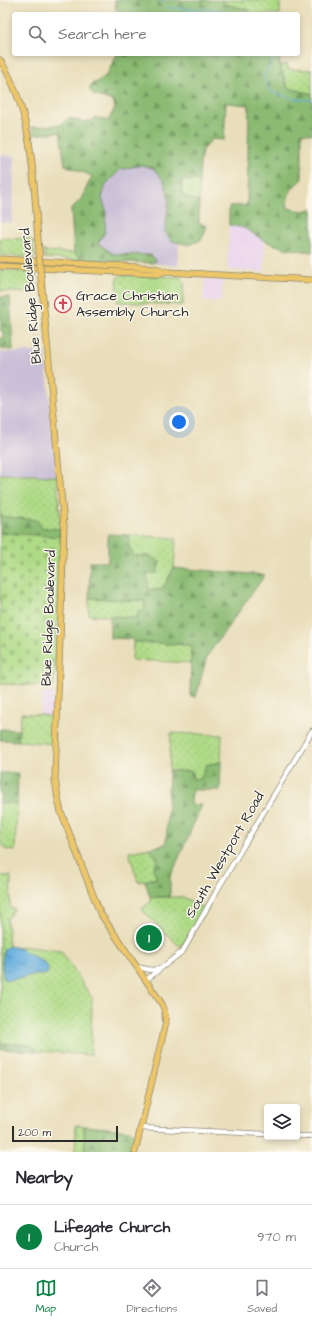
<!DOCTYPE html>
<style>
body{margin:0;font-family:"Architects Daughter",sans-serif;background:#f7f7f7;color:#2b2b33}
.controls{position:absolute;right:12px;bottom:12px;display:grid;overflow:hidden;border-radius:4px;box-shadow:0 2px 6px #0003}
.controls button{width:36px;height:36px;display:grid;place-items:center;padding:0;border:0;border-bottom:1px solid #e1e1e2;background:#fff;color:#2b2b33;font:20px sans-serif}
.scale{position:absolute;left:12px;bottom:10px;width:106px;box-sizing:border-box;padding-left:4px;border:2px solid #2b2b2b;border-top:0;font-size:11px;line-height:14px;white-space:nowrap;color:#2b2b2b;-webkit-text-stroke:3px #fbf7ec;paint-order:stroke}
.you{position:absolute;left:179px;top:422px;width:14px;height:14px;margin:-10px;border:3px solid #fff;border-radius:50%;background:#1a73e8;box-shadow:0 0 0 6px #1a73e833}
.badge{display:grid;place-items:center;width:26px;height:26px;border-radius:50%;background:#0b8043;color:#fff;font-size:13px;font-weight:700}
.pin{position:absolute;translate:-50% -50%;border:2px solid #fff;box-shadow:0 1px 4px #0006}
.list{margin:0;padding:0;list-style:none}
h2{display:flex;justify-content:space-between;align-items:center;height:52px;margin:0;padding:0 16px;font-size:17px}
h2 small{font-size:13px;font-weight:400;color:#7c7c81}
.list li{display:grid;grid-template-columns:26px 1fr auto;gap:12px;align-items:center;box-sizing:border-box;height:64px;padding:0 16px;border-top:1px solid #e1e1e2}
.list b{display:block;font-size:15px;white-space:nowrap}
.list p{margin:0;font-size:13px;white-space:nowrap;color:#7c7c81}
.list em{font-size:13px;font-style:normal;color:#7c7c81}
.icon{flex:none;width:22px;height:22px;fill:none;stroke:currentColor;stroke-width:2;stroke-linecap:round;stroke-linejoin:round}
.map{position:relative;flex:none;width:312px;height:1152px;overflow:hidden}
.search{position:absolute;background:#fff;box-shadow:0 2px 6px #0003;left:12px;right:12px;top:12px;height:44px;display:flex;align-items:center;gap:10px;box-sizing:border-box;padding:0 14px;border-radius:4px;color:#7c7c81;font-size:15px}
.sheet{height:116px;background:#fff}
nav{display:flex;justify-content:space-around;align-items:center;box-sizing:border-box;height:56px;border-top:1px solid #e1e1e2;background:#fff;font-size:11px;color:#7c7c81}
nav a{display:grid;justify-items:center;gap:2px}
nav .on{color:#0b8043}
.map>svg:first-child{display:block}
.built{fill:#e9d2ed}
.industrial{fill:#c9bfd7}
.grass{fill:url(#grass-dots);stroke:#6d8358}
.forest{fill:url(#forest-firs);stroke:#5b734f}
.cemetery{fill:url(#cemetery-stones);stroke:#6d8358}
.water{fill:url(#water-ripples);stroke:#486d84}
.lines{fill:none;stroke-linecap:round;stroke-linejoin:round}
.stream{stroke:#66afde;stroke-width:1}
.minor-casing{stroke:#8a8472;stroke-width:6}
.major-casing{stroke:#8a8472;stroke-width:7}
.minor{stroke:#fff;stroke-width:4.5}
.major{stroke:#ecc669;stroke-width:5.5}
.major-bridge-casing{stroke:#8a8472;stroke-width:7;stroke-linecap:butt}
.major-bridge{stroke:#ecc669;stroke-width:5.5}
.labels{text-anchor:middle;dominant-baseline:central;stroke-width:3;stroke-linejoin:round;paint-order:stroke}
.street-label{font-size:14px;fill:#2b2b2b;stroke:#fbf7ec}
.poi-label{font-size:14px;fill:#2b2b2b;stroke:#fbf7ec;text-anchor:start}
</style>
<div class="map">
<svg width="312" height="1152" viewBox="0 0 312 1152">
<defs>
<pattern id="grass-dots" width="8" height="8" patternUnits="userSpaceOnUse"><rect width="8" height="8" fill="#afdb86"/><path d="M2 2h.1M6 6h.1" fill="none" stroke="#97bc74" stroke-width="1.8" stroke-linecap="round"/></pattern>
<pattern id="forest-firs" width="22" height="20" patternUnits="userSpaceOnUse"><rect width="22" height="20" fill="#8bbb73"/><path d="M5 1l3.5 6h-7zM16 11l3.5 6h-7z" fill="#72985f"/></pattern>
<pattern id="cemetery-stones" width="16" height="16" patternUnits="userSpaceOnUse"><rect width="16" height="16" fill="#afdb86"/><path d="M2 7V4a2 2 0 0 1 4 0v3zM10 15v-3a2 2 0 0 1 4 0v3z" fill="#97bc74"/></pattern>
<pattern id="water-ripples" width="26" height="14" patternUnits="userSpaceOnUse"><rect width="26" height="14" fill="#66afde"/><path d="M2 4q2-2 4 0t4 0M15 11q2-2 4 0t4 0" fill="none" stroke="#548fb4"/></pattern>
</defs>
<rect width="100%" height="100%" fill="#fbf7ec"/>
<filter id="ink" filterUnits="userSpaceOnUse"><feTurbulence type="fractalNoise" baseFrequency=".025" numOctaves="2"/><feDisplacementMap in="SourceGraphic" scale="8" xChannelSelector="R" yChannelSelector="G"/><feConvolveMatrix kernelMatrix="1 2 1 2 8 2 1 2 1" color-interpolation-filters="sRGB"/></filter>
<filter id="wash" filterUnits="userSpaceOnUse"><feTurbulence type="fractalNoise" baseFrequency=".012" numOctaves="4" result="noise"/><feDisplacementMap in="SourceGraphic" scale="16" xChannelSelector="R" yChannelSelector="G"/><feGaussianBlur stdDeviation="0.9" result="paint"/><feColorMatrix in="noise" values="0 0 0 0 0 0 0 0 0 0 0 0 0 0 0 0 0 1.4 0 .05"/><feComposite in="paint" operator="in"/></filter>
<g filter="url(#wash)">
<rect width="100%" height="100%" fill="#e9deba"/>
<path class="built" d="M229 225 244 228 265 241 264 272 230 270 227 268Z
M205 279 223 280 221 302 203 301Z
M42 693H54L53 716 40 715Z"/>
<path class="industrial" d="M0 155 15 156 12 223 0 222Z
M141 165 153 168 164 181 169 199 165 232 172 241 179 242 178 266 152 263 156 260 151 255 113 254 98 243 105 232 106 210 102 198 105 184 120 170Z
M0 352H45L57 476 0 474Z"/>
<path class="grass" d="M223 0H280V14H253L249 10 224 4Z
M276 54H280V65H288V69L312 70V94L288 88Z
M182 180H199V202L182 195Z
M0 238 30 239 33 242 35 258 0 255Z
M43 251 74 253 81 260 45 258Z
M0 270 36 272 37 289 35 292 30 293 0 291Z
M122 275 181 277 184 282 183 305 118 302 117 278Z
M0 474 57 476 61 529 41 528 0 516Z
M130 535 175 538 176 539 174 568 162 590H148L147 574 157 572 150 556H134L128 546Z
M89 598 145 601V611L137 618 89 615Z
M133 642 191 645V663L132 660Z
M21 713 53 716 52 731 54 734 53 744 18 741Z
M171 733 222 735 221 762 206 765 201 779H193L169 771Z
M0 803 17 804 15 851 7 850 0 842Z
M150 848 152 853 158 858 157 878 138 882 129 852Z
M0 876H11L10 908 15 909 7 919 9 946 4 949 3 962V976L23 978 30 975H39L45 963 19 948 22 946 61 951 92 998 91 1055 37 1051 32 1045 3 1043 0 1039Z
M150 897H183L204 908 184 944 179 946 141 909 151 902Z
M76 1125 84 1126 85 1152H75Z"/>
<path class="forest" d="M115 0H223L224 4 249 10 253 14H119L116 10Z
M117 54H276L288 88 312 94V134L302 133V179C293 186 285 196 288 208L303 211 312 209V252L284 248 265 241 244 228 229 225V206L247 205 249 105 226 103 224 140 212 139 202 150 200 163 199 180H182V195L199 202V223L207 226 202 239 190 245 172 241 165 232 169 199 164 181 153 168 141 165 120 170 106 184 102 198 106 210 105 232 98 243 113 254 151 255 156 261 152 263 82 260 74 253 71 209 81 199 92 176 65 165 60 132 33 135 32 127 60 125 69 118 85 122 93 120 95 117 108 121 115 108 113 101 94 95 90 91V86L93 83H96L99 80 106 76Z
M0 297H10L13 350 0 349V338L5 336 0 329C2 319 0 308 0 297Z
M0 516 37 520 42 528 61 529V537L0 533Z
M108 534 130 535 128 546 134 556H150L160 562 157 573 147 574 149 590H162L174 568 265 575 207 656 196 697 190 696 191 645 133 642 132 639 110 638V616L137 618 138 611H145V601L89 598 90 562H108Z
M0 729 19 730 18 741 0 740Z
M221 762 220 790H192L191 805H202L170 878V897H150L145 881 157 878 153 869 158 858 152 853 150 848 166 844 169 771H192L193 779H201L206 765Z
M0 773H18L17 804 0 803Z
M0 1039 3 1043 32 1045 37 1051 0 1049Z
M84 1126 130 1130 134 1133 135 1136 131 1152H85Z"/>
<path class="cemetery" d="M0 533 64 537 54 686 0 684Z"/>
<path class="water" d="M9 946 19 948 45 963 48 968 47 974 39 975H30L23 978 8 980 5 979C0 971 3 958 4 949Z"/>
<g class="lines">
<path class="stream" d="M160 0 169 8 213 9 235 14
M271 54 273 60 263 77 271 92 294 99 312 100"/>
</g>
</g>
<g filter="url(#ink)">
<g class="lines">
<g class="minor-casing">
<path id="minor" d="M137 967 151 970 159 969
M146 980 183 951 216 892 312 731
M140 1128 267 1134
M297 1136H312"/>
</g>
<g class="major-casing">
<path id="major" d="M0 60C36 117 33 187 39 252
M0 259 155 268 168 272 312 280
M0 266 158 274 167 272
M41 277 64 526 55 779 58 799 61 812 100 913 162 1004 164 1009 166 1022 135 1152"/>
</g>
<use href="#minor" class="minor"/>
<use href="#major" class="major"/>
<g class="major-bridge-casing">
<path id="major-bridge" d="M39 252 41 277"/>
</g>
<use href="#major-bridge" class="major-bridge"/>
</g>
</g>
<defs>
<g id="church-ring" transform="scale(0.9)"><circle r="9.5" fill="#fbf7ec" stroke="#d1495b" stroke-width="1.5"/><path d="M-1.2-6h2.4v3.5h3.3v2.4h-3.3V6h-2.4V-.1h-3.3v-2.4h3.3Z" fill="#d1495b"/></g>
</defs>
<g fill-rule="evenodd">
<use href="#church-ring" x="63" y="304"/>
</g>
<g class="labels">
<g class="street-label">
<text transform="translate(31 296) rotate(-95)">Blue Ridge Boulevard</text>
<text transform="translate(49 618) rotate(-88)">Blue Ridge Boulevard</text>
<text transform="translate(225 855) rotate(-60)">South Westport Road</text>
</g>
<g class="poi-label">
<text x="76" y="296">Grace Christian<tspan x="76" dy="16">Assembly Church</tspan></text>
</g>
</g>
</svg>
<div class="controls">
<button><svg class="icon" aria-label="layers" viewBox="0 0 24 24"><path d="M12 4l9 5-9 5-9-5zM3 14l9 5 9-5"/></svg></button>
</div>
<div class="scale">200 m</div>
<div class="you"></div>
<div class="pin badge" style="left:149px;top:938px">1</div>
<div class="search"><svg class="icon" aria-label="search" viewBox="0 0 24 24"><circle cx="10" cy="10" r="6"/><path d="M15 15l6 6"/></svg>Search here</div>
</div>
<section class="sheet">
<h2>Nearby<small></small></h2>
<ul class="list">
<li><span class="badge">1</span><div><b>Lifegate Church</b><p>Church</p></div><em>970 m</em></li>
</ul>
</section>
<nav>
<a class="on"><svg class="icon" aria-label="map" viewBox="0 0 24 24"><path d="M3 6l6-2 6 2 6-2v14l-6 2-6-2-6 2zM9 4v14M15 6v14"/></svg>Map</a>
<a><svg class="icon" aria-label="directions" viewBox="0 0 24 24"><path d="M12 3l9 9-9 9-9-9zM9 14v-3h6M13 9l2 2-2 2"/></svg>Directions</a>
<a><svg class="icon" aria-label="saved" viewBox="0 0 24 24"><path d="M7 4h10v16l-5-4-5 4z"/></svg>Saved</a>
</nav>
